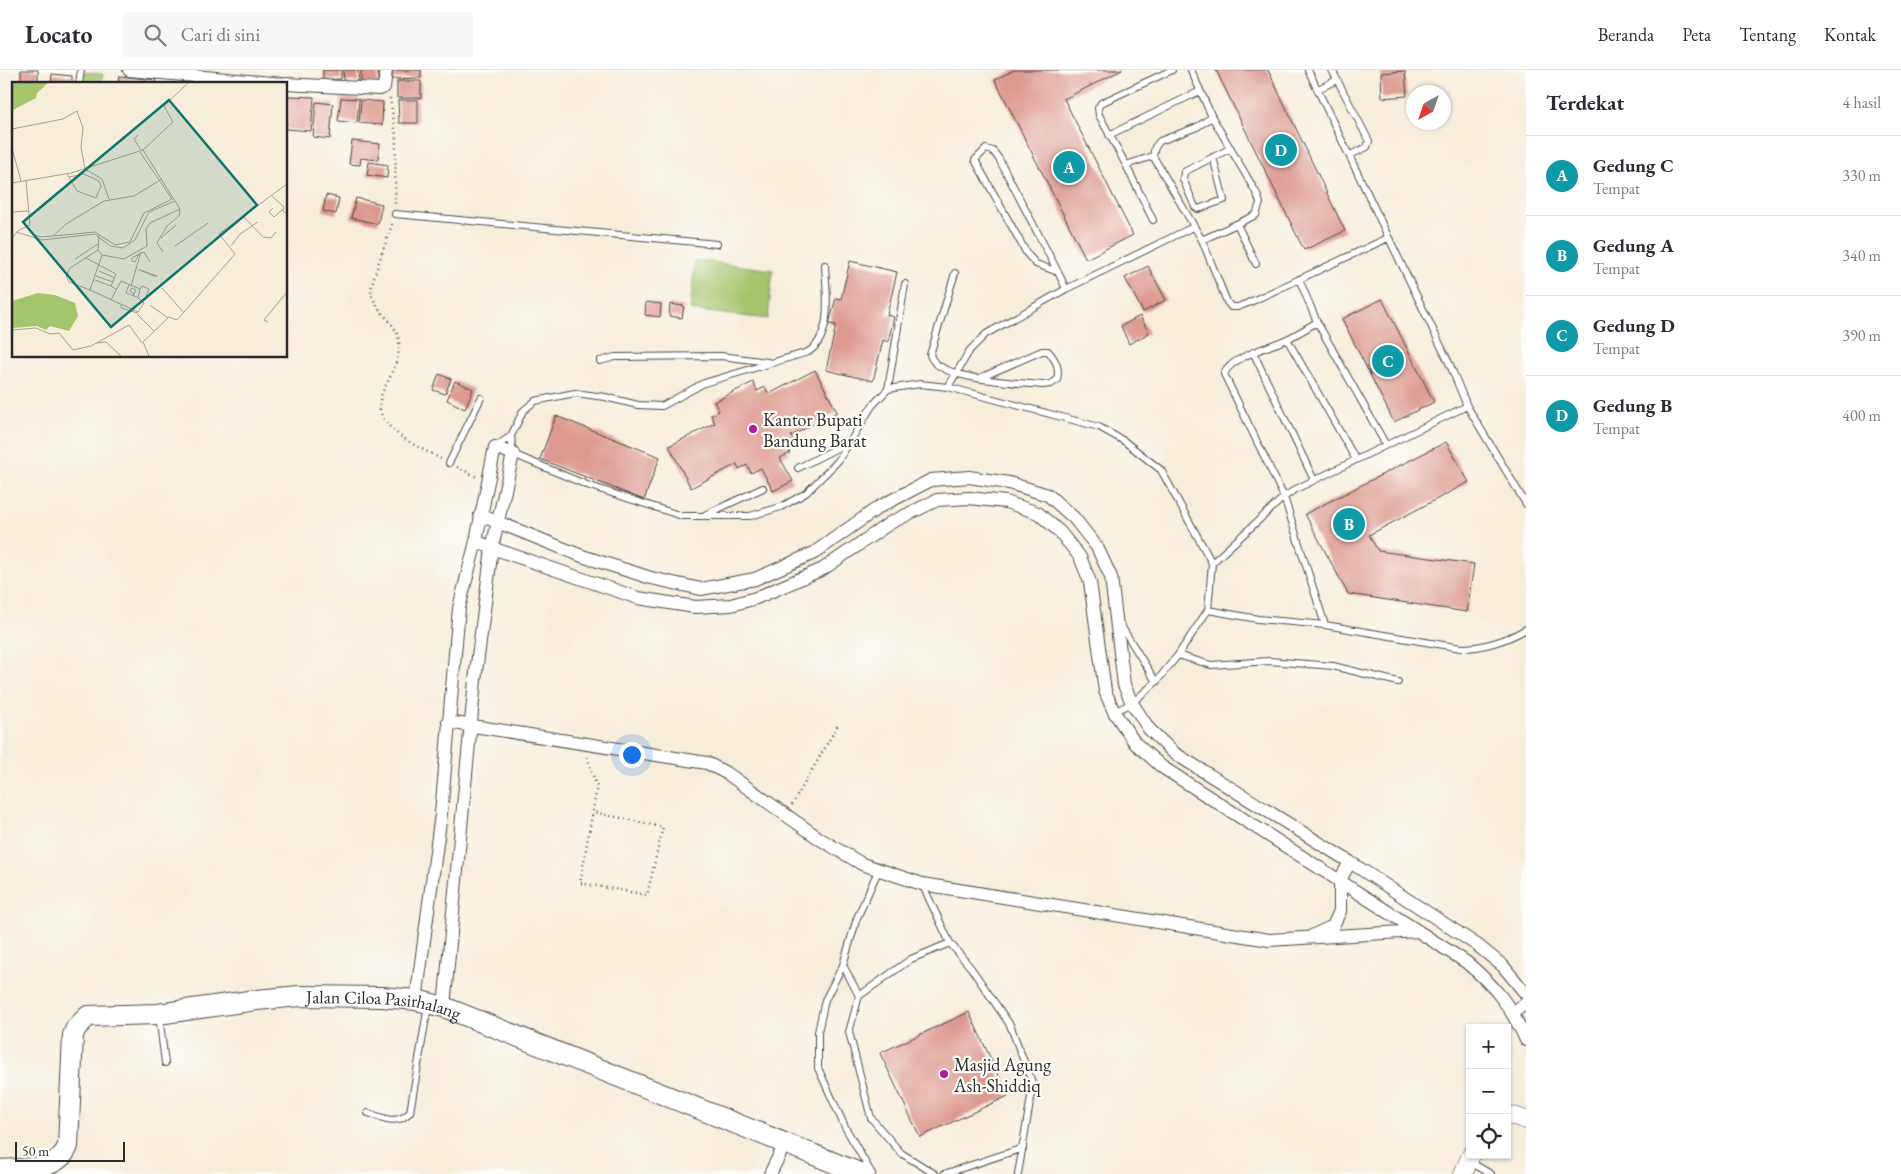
<!DOCTYPE html>
<html lang="id">
<meta charset="utf-8">
<style>
body{margin:0;font-family:"EB Garamond",serif;background:#f7f7f7;color:#2b2b33}
.controls{position:absolute;right:15px;bottom:15px;display:grid;overflow:hidden;border-radius:0px;box-shadow:0 1px 4px #0004}
.controls button{width:45px;height:45px;display:grid;place-items:center;padding:0;border:0;border-bottom:1px solid #e1e1e2;background:#fff;color:#2b2b33;font:25px sans-serif}
.compass{position:absolute;left:1406px;top:15px;width:45px;height:45px;border-radius:50%;background:#fff;box-shadow:0 1px 4px #0004;rotate:220deg}
.scale{position:absolute;left:15px;bottom:12px;width:110px;box-sizing:border-box;padding-left:5px;border:2px solid #2b2b2b;border-top:0;font-size:14px;line-height:18px;white-space:nowrap;color:#2b2b2b;-webkit-text-stroke:4px #fdfcf7;paint-order:stroke}
.you{position:absolute;left:631px;top:684px;width:18px;height:18px;margin:-12px;border:4px solid #fff;border-radius:50%;background:#1a73e8;box-shadow:0 0 0 8px #1a73e833}
.badge{display:grid;place-items:center;width:32px;height:32px;border-radius:50%;background:#b5179e;color:#fff;font-size:16px;font-weight:700}
.pin{position:absolute;translate:-50% -50%;border:2px solid #fff;box-shadow:0 1px 5px #0006}
.list{margin:0;padding:0;list-style:none}
h2{display:flex;justify-content:space-between;align-items:center;height:65px;margin:0;padding:0 20px;font-size:21px}
h2 small{font-size:16px;font-weight:400;color:#7c7c81}
.list li{display:grid;grid-template-columns:32px 1fr auto;gap:15px;align-items:center;box-sizing:border-box;height:80px;padding:0 20px;border-top:1px solid #e1e1e2}
.list b{display:block;font-size:19px;white-space:nowrap}
.list p{margin:0;font-size:16px;white-space:nowrap;color:#7c7c81}
.list em{font-size:16px;font-style:normal;color:#7c7c81}
.icon{flex:none;width:28px;height:28px;fill:none;stroke:currentColor;stroke-width:2;stroke-linecap:round;stroke-linejoin:round}
.map{position:relative;flex:none;width:1526px;height:1104px;overflow:hidden}
header{display:flex;align-items:center;gap:30px;box-sizing:border-box;height:70px;padding:0 25px;background:#fff;border-bottom:1px solid #e1e1e2}
header strong{font-size:24px}
nav{display:flex;gap:28px;margin-inline-start:auto;font-size:18px}
.search{width:350px;height:45px;background:#f7f7f7;display:flex;align-items:center;gap:12px;box-sizing:border-box;padding:0 18px;border-radius:0px;color:#7c7c81;font-size:19px}
main{display:flex}
aside{flex:1;background:#fff}
.map>svg:first-child{display:block}
.green{fill:#a5c56d;stroke:#68784c}
.building{fill:#dd9890}
.lines{fill:none;stroke-linecap:round;stroke-linejoin:round}
.lane-casing{stroke:#4a4845;stroke-width:8}
.street-casing{stroke:#4a4845;stroke-width:14}
.secondary-casing{stroke:#4a4845;stroke-width:19}
.primary-casing{stroke:#4a4845;stroke-width:22}
.path{stroke:#4a4845;stroke-width:2.5;stroke-dasharray:1 4;stroke-linecap:butt}
.lane{stroke:#fff;stroke-width:6}
.street{stroke:#fff;stroke-width:12}
.secondary{stroke:#fff;stroke-width:18}
.primary{stroke:#fff;stroke-width:20}
.poi-dot{fill:#b5179e;stroke:#fdfcf7;stroke-width:2}
.labels{text-anchor:middle;dominant-baseline:central;stroke-width:4.5;stroke-linejoin:round;paint-order:stroke}
.poi-label{font-size:18px;fill:#2b2b2b;stroke:#fdfcf7;text-anchor:start}
.street-label{font-size:18px;fill:#2b2b2b;stroke:#fdfcf7}
.inset-road{fill:none;stroke:#a59f95;stroke-width:1}
.view{fill:#0f766e;fill-opacity:0.15;stroke:#0f766e;stroke-width:2.5}
.inset-edge{fill:none;stroke:#2b2b2b;stroke-width:2.5}
</style>
<header>
<strong>Locato</strong>
<div class="search"><svg class="icon" aria-label="search" viewBox="0 0 24 24"><circle cx="10" cy="10" r="6"/><path d="M15 15l6 6"/></svg>Cari di sini</div>
<nav><a>Beranda</a><a>Peta</a><a>Tentang</a><a>Kontak</a></nav>
</header>
<main>
<div class="map">
<svg width="1526" height="1104" viewBox="0 0 1526 1104">
<rect width="100%" height="100%" fill="#fdfcf7"/>
<filter id="ink" filterUnits="userSpaceOnUse"><feTurbulence type="fractalNoise" baseFrequency=".02" numOctaves="2"/><feDisplacementMap in="SourceGraphic" scale="10" xChannelSelector="R" yChannelSelector="G"/><feConvolveMatrix kernelMatrix="1 2 1 2 8 2 1 2 1" color-interpolation-filters="sRGB"/></filter>
<filter id="wash" filterUnits="userSpaceOnUse"><feTurbulence type="fractalNoise" baseFrequency=".0096" numOctaves="4" result="noise"/><feDisplacementMap in="SourceGraphic" scale="20" xChannelSelector="R" yChannelSelector="G"/><feGaussianBlur stdDeviation="1.12" result="paint"/><feColorMatrix in="noise" values="0 0 0 0 0 0 0 0 0 0 0 0 0 0 0 0 0 1.4 0 .05"/><feComposite in="paint" operator="in"/></filter>
<g filter="url(#wash)">
<rect width="100%" height="100%" fill="#f7eddb"/>
<path class="green" d="M82 2 103 4 102 14H81Z
M695 190 773 200 768 249 690 240Z"/>
<g id="blocks">
<path class="building" d="M21 0H38V14H21Z
M323 0H341V9L323 10Z
M343 0H358L359 11 344 12Z
M361 0H378V13H361Z
M392 0H421V8L392 9Z
M1014 0H1122L1064 29 1133 165 1086 189 995 10Z
M1216 0H1268L1345 161 1304 180Z
M1405 1 1407 26 1382 28 1381 3Z
M52 4 72 6V14H51Z
M119 6 156 10 155 14H118Z
M397 11H421V28H397Z
M288 26 314 27 311 61 286 59Z
M341 28 359 29 357 53 338 51Z
M361 30 383 32 382 55 359 53Z
M398 30H418V53H399Z
M316 32 333 34 330 69 313 67Z
M352 71 380 74 378 90 361 88 360 95 349 94Z
M369 92 388 95 387 108 367 105Z
M326 125 339 128 336 144 323 141Z
M356 128 382 134 378 154 351 148Z
M850 191 897 202 887 245 894 247 888 272 883 270 873 311 826 300 836 255 829 254 836 228 841 229Z
M1148 196 1166 230 1143 242 1125 208Z
M1382 229 1434 332 1394 352 1342 249Z
M646 232 661 234 660 247 645 245Z
M670 234 684 236 682 248 669 246Z
M1140 246 1149 263 1129 274 1121 256Z
M815 300 837 342 791 366 793 371 786 375 790 383 780 388 793 411 773 421 761 398 751 403 747 395 739 399 737 394 691 418 669 376 715 353 711 345 719 341 714 332 753 312 757 321 765 317 769 324Z
M439 304 451 309 445 324 433 320Z
M455 311 473 319 465 339 447 330Z
M556 346 660 387 644 430 540 389Z
M1446 372 1469 412 1369 465 1378 481 1474 494 1467 542 1348 524 1305 444Z
M969 942 1008 1026 920 1067 880 983Z"/>
</g>
</g>
<g filter="url(#ink)">
<use href="#blocks" fill-opacity="0" stroke="#4a4845" stroke-width="1"/>
<g class="lines">
<g class="lane-casing">
<path id="lane" d="M1191 0 1212 47 1197 57 1160 71 1155 77 1153 86 1202 170 1227 232 1231 237H1238L1248 233 1388 168
M1308 0 1450 295 1467 336
M1332 0 1369 71 1367 77 1350 85
M79 14 81 0
M1318 19 1337 10
M1109 65 1200 21
M1153 86 1126 95 1099 45 1098 38 1101 33 1172 0
M1213 87 1224 130 1198 139 1195 137 1183 109 1184 102 1231 78
M1126 95 1153 150
M395 144 717 174
M1237 154 1256 194
M1202 170 1256 145 1260 133 1257 124 1212 47
M1058 202 1036 194 1027 184 975 90 986 79 993 81 999 89 1058 202 1066 219
M955 203 930 285C938 311 1018 312 1042 315L1051 314 1057 310C1060 298 1056 290 1048 281H1042L982 307
M1299 209 1317 252C1307 258 1296 265 1285 270 1269 277 1231 287 1224 304L1284 427 1325 555
M1317 252 1386 375
M1287 269 1356 390
M1253 282 1314 410
M600 291 615 287 721 286 768 292
M948 317 970 280 986 264 1066 219 1193 157
M888 319 905 214
M511 366 513 384 587 415 682 446H750L781 437 806 423 838 391 872 336 888 319 920 314 948 317 1099 357 1124 371 1161 400 1212 493 1208 540 1178 585 1156 612 1132 633 1114 642
M495 377 511 366 523 341 535 331 575 323 605 327 638 335 662 336 704 313 808 282C834 266 826 221 825 195
M449 393 481 328
M798 398 849 372
M705 445 763 418
M1212 493 1284 427 1296 419 1467 336 1526 434
M1208 540 1258 549 1325 555 1461 578C1483 578 1508 570 1526 559
M1120 554 1156 612
M1178 585 1211 595 1269 591 1333 596 1398 612
M922 814 950 873
M843 895 859 926
M159 945 165 993
M368 1043C384 1048 397 1056 410 1042L428 936
M1470 1092 1491 1104
M872 1104 845 1057 818 998V962L825 930 843 895 857 848 878 801
M935 1104 901 1083 871 1048 849 962 859 926 911 889 950 873 971 898 1010 955 1033 1015 1018 1104
M944 1104 1023 1078"/>
</g>
<g class="street-casing">
<path id="street" d="M129 0 282 14
M286 14 379 19 384 17 386 0
M480 445 582 486 651 508 701 519 755 509 814 483 879 437 931 410 969 407 1009 413 1048 425 1074 448 1097 477 1111 507 1124 615 1132 633 1149 659 1174 683 1350 792 1477 875 1503 896 1526 924
M448 652 707 693 728 704 820 769 862 794 922 814 1269 870 1418 861
M1312 866 1333 856 1340 841V810L1350 792
M416 930 441 744 459 538 476 471 495 377 513 384 492 478 476 471
M444 937 475 610 492 478 638 528 695 537 731 535 756 528 823 499 890 453 937 430 969 428 1006 432 1038 443 1060 462 1080 487 1090 512 1105 621 1114 642 1135 673 1162 697 1466 892C1496 917 1510 935 1526 970
M1514 942 1526 933
M770 1104 786 1072"/>
</g>
<g class="secondary-casing">
<path id="secondary" d="M1507 1046H1514L1526 1050
M1463 1104 1471 1085"/>
</g>
<g class="primary-casing">
<g id="primary">
<path id="s1" d="M0 1100C24 1098 58 1102 68 1076L73 965 76 958 88 946 158 944 256 930 300 926 382 927 416 930 444 937 862 1104"/>
</g>
</g>
<path class="path" d="M390 28 396 65 395 134
M392 154C387 171 373 205 371 220 371 224 375 233 378 237 386 249 398 257 399 272 400 290 392 303 384 319 365 356 416 375 441 389
M457 397 477 407
M587 687 597 717 580 813 647 825 663 757 593 742
M792 735 839 653"/>
<use href="#lane" class="lane"/>
<use href="#street" class="street"/>
<use href="#secondary" class="secondary"/>
<use href="#primary" class="primary"/>
</g>
</g>
<g class="poi-dot">
<circle cx="753" cy="359" r="5"/>
<circle cx="944" cy="1004" r="5"/>
</g>
<g class="labels">
<g class="poi-label">
<text x="763" y="349">Kantor Bupati<tspan x="763" dy="21">Bandung Barat</tspan></text>
<text x="954" y="994">Masjid Agung<tspan x="954" dy="21">Ash-Shiddiq</tspan></text>
</g>
<g class="street-label">
<text stroke="none"><textPath href="#s1" startOffset="510">Jalan Ciloa Pasirhalang</textPath></text>
</g>
</g>
<g transform="translate(12 12)">
<rect width="275" height="275" fill="#f7eddb"/>
<path d="M0 1H36L25 11 24 16 1 28ZM26 211 43 213 63 221 66 234 57 249 38 244 34 248 25 244 0 246V219Z" fill="#a5c56d"/>
<path class="inset-road" d="M0 47 51 37 65 29 71 46 69 65 73 87 90 97 97 117M126 53 122 57 129 68M0 66 9 99M131 68 168 127 167 134 155 144 145 161 151 170M55 92 65 109 84 116 89 104 87 99 72 92 57 95M0 101 59 91 131 68 161 40 152 24 176 1M260 114 272 125 271 128M261 126 257 130 262 135 270 128 275 132M0 130 16 129M231 134 251 155 259 156 264 150M15 145 22 153 30 155 83 150 103 163 118 160 132 131 160 117 128 70M4 150 30 158 83 152 98 164 111 166 123 158 137 130 163 119M87 153 86 168 90 173 112 177 135 164 134 147 138 141 168 127M41 154 54 142 92 119 122 114 150 97M0 156 7 148 18 143 14 98M149 156 164 143M163 164 196 141M219 164 228 152 246 140M86 168 58 186 54 194 57 200 78 208 90 173M127 172 123 180 120 179V176L129 171 132 170 138 180M74 176 104 192 99 204 104 207M63 177 86 162M126 188H128L142 194H145L128 188M87 189 103 196M84 194 101 200M83 198 99 204M117 203 114 211 125 215M119 204 129 170M150 206 172 231M78 208 126 230 132 221 126 216 128 207M121 214 124 208 120 206 118 209 122 212M99 218 109 199 128 207 130 204 137 207 132 219M109 223V226L126 231M138 223 156 236M125 232 142 249M256 240 252 238 275 210M0 248 24 246 38 252 47 251 61 268 79 264 117 243 130 261M85 261 94 260 109 274M137 274 131 260 157 235 165 238 223 172 207 152 275 102"/>
<path class="view" d="M157 18 245 123 99 245 11 140Z"/>
<rect width="275" height="275" class="inset-edge"/>
</g>
</svg>
<div class="controls">
<button>+</button>
<button>−</button>
<button><svg class="icon" aria-label="locate" viewBox="0 0 24 24"><circle cx="12" cy="12" r="6"/><path d="M12 2v4M12 18v4M2 12h4M18 12h4"/></svg></button>
</div>
<svg class="compass" viewBox="-18 -18 36 36"><path d="M0-13l5 13h-10z" fill="#e53935"/><path d="M0 13l5-13h-10z" fill="#7c7c81"/></svg>
<div class="scale">50 m</div>
<div class="you"></div>
<div class="pin badge" style="left:1069px;top:97px;background:#0f9aa8">A</div>
<div class="pin badge" style="left:1349px;top:454px;background:#0f9aa8">B</div>
<div class="pin badge" style="left:1388px;top:291px;background:#0f9aa8">C</div>
<div class="pin badge" style="left:1281px;top:80px;background:#0f9aa8">D</div>
</div>
<aside>
<h2>Terdekat<small>4 hasil</small></h2>
<ul class="list">
<li><span class="badge" style="background:#0f9aa8">A</span><div><b>Gedung C</b><p>Tempat</p></div><em>330 m</em></li>
<li><span class="badge" style="background:#0f9aa8">B</span><div><b>Gedung A</b><p>Tempat</p></div><em>340 m</em></li>
<li><span class="badge" style="background:#0f9aa8">C</span><div><b>Gedung D</b><p>Tempat</p></div><em>390 m</em></li>
<li><span class="badge" style="background:#0f9aa8">D</span><div><b>Gedung B</b><p>Tempat</p></div><em>400 m</em></li>
</ul>
</aside>
</main>
